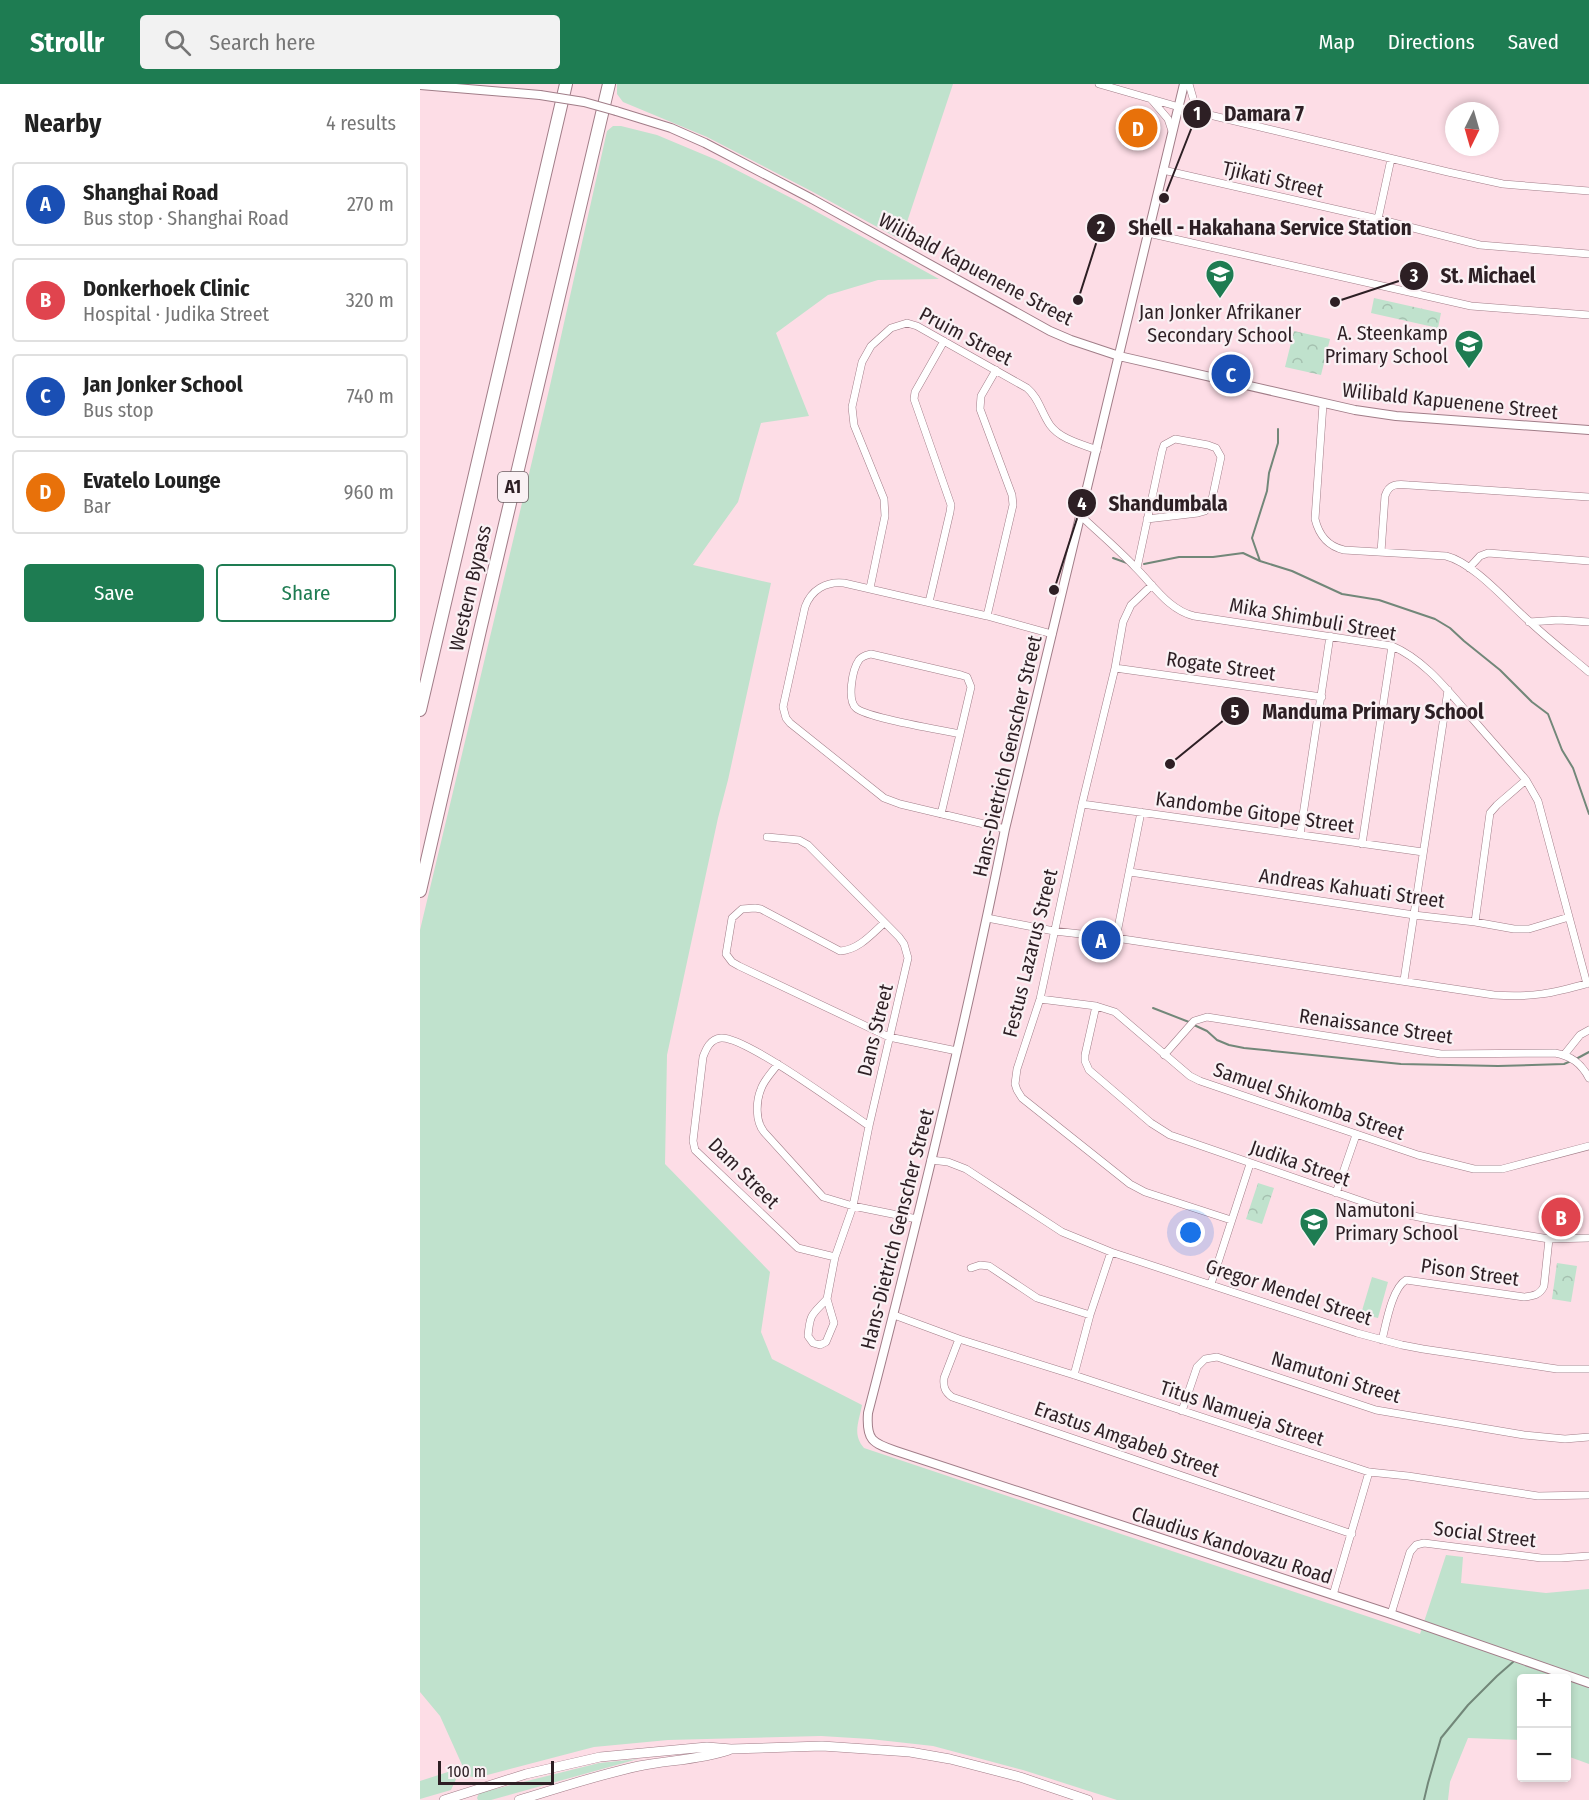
<!DOCTYPE html>
<meta charset="utf-8">
<style>
body{margin:0;font-family:"Fira Sans Condensed",sans-serif;background:#f2f2f2;color:#222}
.controls{position:absolute;right:18px;bottom:18px;display:grid;overflow:hidden;border-radius:6px;box-shadow:0 3px 9px #0003}
.controls button{width:54px;height:54px;display:grid;place-items:center;padding:0;border:0;border-bottom:2px solid #e0e0e0;background:#fff;color:#222;font:30px sans-serif}
.compass{position:absolute;left:1025px;top:18px;width:54px;height:54px;border-radius:50%;background:#fff;box-shadow:0 3px 9px #0003;rotate:185deg}
.scale{position:absolute;left:18px;bottom:15px;width:116px;box-sizing:border-box;padding-left:6px;border:3px solid #2d1f24;border-top:0;font-size:16px;line-height:21px;white-space:nowrap;color:#2d1f24;-webkit-text-stroke:4px #faf1f4;paint-order:stroke}
.you{position:absolute;left:771px;top:1149px;width:21px;height:21px;margin:-15px;border:4px solid #fff;border-radius:50%;background:#1a73e8;box-shadow:0 0 0 9px #1a73e833}
.badge{display:grid;place-items:center;width:39px;height:39px;border-radius:50%;background:#1e7c52;color:#fff;font-size:20px;font-weight:700}
.pin{position:absolute;translate:-50% -50%;border:3px solid #fff;box-shadow:0 2px 6px #0006}
.list{margin:0;padding:0;list-style:none}
h2{display:flex;justify-content:space-between;align-items:center;height:78px;margin:0;padding:0 24px;font-size:26px}
h2 small{font-size:20px;font-weight:400;color:#767676}
.list li{display:grid;grid-template-columns:39px 1fr auto;gap:18px;align-items:center;box-sizing:border-box;height:84px;margin:0 12px 12px;padding:0 12px;border:2px solid #e0e0e0;border-radius:6px}
.list b{display:block;font-size:22px;white-space:nowrap}
.list p{margin:0;font-size:20px;white-space:nowrap;color:#767676}
.list em{font-size:20px;font-style:normal;color:#767676}
.actions{display:flex;gap:12px;padding:18px 24px}
.actions a{flex:1;padding:14px 0;border:2px solid #1e7c52;border-radius:6px;text-align:center;font-size:21px;color:#1e7c52}
.actions .main{background:#1e7c52;color:#fff}
.icon{flex:none;width:33px;height:33px;fill:none;stroke:currentColor;stroke-width:2;stroke-linecap:round;stroke-linejoin:round}
.map{position:relative;flex:none;width:1169px;height:1716px;overflow:hidden}
header{display:flex;align-items:center;gap:36px;box-sizing:border-box;height:84px;padding:0 30px;background:#1e7c52;color:#fff}
header strong{font-size:28px}
nav{display:flex;gap:33px;margin-inline-start:auto;font-size:21px}
.search{width:420px;height:54px;background:#f2f2f2;display:flex;align-items:center;gap:15px;box-sizing:border-box;padding:0 21px;border-radius:6px;color:#767676;font-size:22px}
main{display:flex}
aside{flex:1;background:#fff}
.map>svg:first-child{display:block}
.grass{fill:#c0e2cd}
.park{fill:url(#park-crowns)}
.lines{fill:none;stroke-linecap:round;stroke-linejoin:round}
.stream{stroke:#728779;stroke-width:2}
.minor-casing{stroke:#a17d88;stroke-width:8}
.tertiary-casing{stroke:#a17d88;stroke-width:10}
.secondary-casing{stroke:#a17d88;stroke-width:10}
.motorway-casing{stroke:#a17d88;stroke-width:14}
.minor{stroke:#fff;stroke-width:7}
.tertiary{stroke:#fff;stroke-width:8}
.secondary{stroke:#fff;stroke-width:9}
.motorway{stroke:#fff;stroke-width:12}
.tertiary-bridge-casing{stroke:#a17d88;stroke-width:10;stroke-linecap:butt}
.tertiary-bridge{stroke:#fff;stroke-width:8}
.labels{text-anchor:middle;dominant-baseline:central;stroke-width:4.5;stroke-linejoin:round;paint-order:stroke}
.shield{fill:#faf1f4;stroke:#6a5e62;stroke-width:1.5}
.shield-label{font-size:18px;font-weight:bold;fill:#2d1f24}
.street-label{font-size:20px;fill:#2d1f24;stroke:#faf1f4}
.poi-label{font-size:20px;fill:#2d1f24;stroke:#faf1f4}
.leader{fill:none;stroke:#2d1f24;stroke-width:2}
.callout-dot{fill:#2d1f24;stroke:#faf1f4;stroke-width:2}
.mark-label{font-size:18px;text-anchor:middle;font-weight:bold;fill:#fff}
.callout-label{font-size:21px;text-anchor:middle;font-weight:bold;fill:#2d1f24;stroke:#faf1f4;stroke-width:4.5;stroke-linejoin:round;paint-order:stroke}
</style>
<header>
<strong>Strollr</strong>
<div class="search"><svg class="icon" aria-label="search" viewBox="0 0 24 24"><circle cx="10" cy="10" r="6"/><path d="M15 15l6 6"/></svg>Search here</div>
<nav><a>Map</a><a>Directions</a><a>Saved</a></nav>
</header>
<main>
<aside>
<h2>Nearby<small>4 results</small></h2>
<ul class="list">
<li><span class="badge" style="background:#1a4fb4">A</span><div><b>Shanghai Road</b><p>Bus stop · Shanghai Road</p></div><em>270 m</em></li>
<li><span class="badge" style="background:#e0444e">B</span><div><b>Donkerhoek Clinic</b><p>Hospital · Judika Street</p></div><em>320 m</em></li>
<li><span class="badge" style="background:#1a4fb4">C</span><div><b>Jan Jonker School</b><p>Bus stop</p></div><em>740 m</em></li>
<li><span class="badge" style="background:#e8710a">D</span><div><b>Evatelo Lounge</b><p>Bar</p></div><em>960 m</em></li>
</ul>
<div class="actions"><a class="main">Save</a><a>Share</a></div>
</aside>
<div class="map">
<svg width="1169" height="1716" viewBox="0 0 1169 1716">
<defs>
<pattern id="park-crowns" width="20" height="18" patternUnits="userSpaceOnUse" patternTransform="scale(1.5)"><rect width="20" height="18" fill="#c0e2cd"/><path d="M2 6a3 3 0 1 1 6 0M12 15a3 3 0 1 1 6 0" fill="none" stroke="#a5c1b0"/></pattern>
</defs>
<rect width="100%" height="100%" fill="#fddde6"/>
<path class="grass" d="M197 0H533L481 156 393 108 287 53 203 18 197 10Z
M193 42H201L237 51 299 77 379 118 519 195 458 196 408 211 356 249 389 332 341 339 318 418 273 481 351 499 308 696 298 734 247 971 245 1080 350 1188 341 1248 352 1275 442 1321C439 1338 432 1350 444 1364L1000 1550 1026 1471 1043 1473 1041 1499 1126 1509 1169 1505V1680L1147 1672 1146 1594H1102L1101 1656 1048 1654 1030 1698 1028 1716H697L603 1686 513 1662 450 1655 401 1652 248 1656 174 1663 56 1694 49 1692 43 1683 20 1632 0 1608V846L129 306 187 47Z
M952 1193 968 1198 958 1234 941 1230Z
M218 1675 71 1716H58L57 1714 59 1709 179 1679Z
M34 1686 37 1693 31 1706 0 1715V1697Z"/>
<path class="park" d="M954 214 1021 229 1018 244 951 229Z
M874 247 910 255 901 291 865 283Z
M838 1099 854 1104 842 1140 826 1135Z
M1137 1179 1157 1182 1151 1218 1132 1215Z"/>
<g class="lines">
<path class="stream" d="M693 474 707 479
M840 477 832 454 847 407 849 389 858 359V345
M724 480 759 473H793L823 469 840 477 872 487 922 510 959 516 1015 535 1030 544 1044 557 1080 586 1112 618 1128 630 1142 666 1153 684 1169 730
M733 924 769 938
M774 941 787 947 797 956 809 961 824 964 981 980 1078 982 1144 980 1151 977
M1156 975 1169 968
M1004 1716 1008 1699 1021 1654 1048 1621 1077 1592 1093 1578"/>
<g class="minor-casing">
<path id="minor" d="M679 0 773 27 1028 88 1083 100 1169 107
M769 0 777 28
M731 15 748 35 752 47
M743 86 958 135 1060 161 1169 170
M958 135 971 75
M728 149 1051 222 1169 231
M903 320 895 435C899 451 907 462 924 466L1026 472C1054 479 1087 518 1109 537 1128 555 1149 571 1169 588
M661 432C679 449 699 466 716 484 734 502 749 526 774 532L972 562C1005 576 1028 607 1051 633 1069 654 1088 675 1106 696L1118 717 1167 900
M961 468 965 412C969 399 978 400 989 401L1169 413
M717 484 742 367 744 361 755 355 788 361 796 364 801 373 791 420 785 427 778 429 727 435
M1049 484 1060 472 1068 469 1169 477
M732 501 711 521 703 538 695 584 662 720 620 915 597 985 595 1000 597 1006 602 1014 710 1100 725 1108 811 1136
M450 504 465 432 464 415 434 341 432 323 442 278 451 262 471 244 487 239 497 242 607 304C619 314 621 328 630 341 640 355 661 360 677 366
M509 518 530 428 531 421 494 315 495 308 524 257
M567 532 593 421 592 411 560 325 561 312 576 286
M1109 538 1139 536 1169 538
M451 570 541 591 547 593 551 603 540 650C522 646 447 634 436 624 427 616 432 586 439 576 442 572 447 571 451 570Z
M695 584 902 613
M662 720 1003 768
M521 730 540 650
M585 745 480 720 464 714 370 639 366 634 363 623 385 523C391 506 406 497 424 499L567 532 632 550
M880 751 910 552
M347 753 379 756 388 761 479 853 484 860 488 874 449 1042 433 1122 415 1173 407 1215 414 1239 406 1258 400 1261 393 1259 388 1252C390 1229 392 1231 407 1215
M942 760 972 562
M710 788 994 831 1055 838 1094 845H1109L1149 833
M567 834 634 847 696 854 1074 911C1112 914 1133 909 1169 899
M1055 838 1070 729 1077 721 1106 696
M464 839C451 851 438 866 420 867L341 825 335 824 322 825 312 834 306 870 312 878 319 882 469 953 537 967
M696 854 721 728
M984 896 1028 606
M620 915 676 922 695 928 770 992 780 997 998 1071 1054 1085H1082L1169 1062
M676 922 665 971V977L669 986 731 1039 750 1051 970 1127 1008 1135 1129 1155 1169 1154
M744 971 774 937 787 933 1021 970 1135 969C1151 972 1161 979 1169 994
M1144 971 1160 951 1169 946
M358 980C352 988 344 996 341 1005 336 1017 335 1037 344 1048L403 1113 433 1122 497 1135
M511 1076 528 1078 546 1085 642 1148 691 1168 937 1249 982 1261 1003 1265 1137 1285H1169
M916 1109 936 1051
M415 1173 378 1164 275 1066 273 1057 283 973C286 965 290 955 301 954 325 952 424 1025 449 1042
M551 1184 560 1181 569 1182 617 1214 670 1231
M791 1200 830 1080
M474 1231 539 1255 654 1291 949 1388 988 1392 1118 1412 1169 1411
M539 1255 524 1294C523 1303 525 1308 532 1313L932 1450
M962 1256C966 1240 972 1204 986 1196L1104 1213C1113 1212 1120 1211 1124 1202L1129 1155
M654 1291 670 1231 691 1168
M762 1327 777 1283 785 1275 797 1273 956 1326 1104 1351 1145 1355 1169 1353
M913 1511 949 1388
M971 1530 990 1468 996 1461 1004 1459 1121 1474H1141L1169 1472"/>
</g>
<g class="tertiary-casing">
<path id="tertiary" d="M764 0 585 745C546 941 498 1136 448 1329 446 1356 452 1359 476 1367L971 1530 1169 1599
M0 1 120 11
M196 27 251 44 285 59 392 115 630 247 651 256 699 272 935 326 976 332 1169 346"/>
</g>
<g class="secondary-casing">
<path id="secondary" d="M24 1716 106 1690 180 1673 287 1663 311 1665 402 1662 490 1668 530 1675 600 1693 668 1716
M99 1716C139 1704 178 1691 219 1682 248 1676 280 1676 309 1666"/>
</g>
<g class="motorway-casing">
<path id="motorway" d="M0 626 146 0
M0 807 61 542 189 0"/>
</g>
<use href="#minor" class="minor"/>
<use href="#tertiary" class="tertiary"/>
<use href="#secondary" class="secondary"/>
<use href="#motorway" class="motorway"/>
<g class="tertiary-bridge-casing">
<path id="tertiary-bridge" d="M120 11 164 18 196 27"/>
</g>
<use href="#tertiary-bridge" class="tertiary-bridge"/>
</g>
<defs>
<g id="school-pin" transform="scale(1.5)"><path d="M0 17L-7.5 6A9.5 9.5 0 1 1 7.5 6Z" fill="#1e7c52" stroke="#faf1f4"/><path d="M0-5L7-2L0 1L-7-2ZM-4 1L0 2.5L4 1V4Q0 6-4 4Z" fill="#fff"/></g>
</defs>
<g fill-rule="evenodd">
<use href="#school-pin" x="800" y="190"/>
<use href="#school-pin" x="1049" y="260"/>
<use href="#school-pin" x="894" y="1138"/>
</g>
<g class="labels">
<rect class="shield" x="78" y="388" width="30" height="30" rx="4.5"/>
<g class="shield-label">
<text x="93" y="403">A1</text>
</g>
<g class="street-label">
<text transform="translate(853 95) rotate(13)">Tjikati Street</text>
<text transform="translate(556 185) rotate(28)">Wilibald Kapuenene Street</text>
<text transform="translate(546 252) rotate(28)">Pruim Street</text>
<text transform="translate(1030 317) rotate(6)">Wilibald Kapuenene Street</text>
<text transform="translate(50 504) rotate(-77)">Western Bypass</text>
<text transform="translate(893 535) rotate(10)">Mika Shimbuli Street</text>
<text transform="translate(801 582) rotate(8)">Rogate Street</text>
<text transform="translate(587 672) rotate(-77)">Hans-Dietrich Genscher Street</text>
<text transform="translate(835 728) rotate(8)">Kandombe Gitope Street</text>
<text transform="translate(932 804) rotate(8)">Andreas Kahuati Street</text>
<text transform="translate(610 869) rotate(-76)">Festus Lazarus Street</text>
<text transform="translate(956 942) rotate(8)">Renaissance Street</text>
<text transform="translate(455 946) rotate(-76)">Dans Street</text>
<text transform="translate(889 1017) rotate(19)">Samuel Shikomba Street</text>
<text transform="translate(880 1079) rotate(19)">Judika Street</text>
<text transform="translate(324 1089) rotate(45)">Dam Street</text>
<text transform="translate(477 1145) rotate(-76)">Hans-Dietrich Genscher Street</text>
<text transform="translate(1050 1188) rotate(8)">Pison Street</text>
<text transform="translate(869 1208) rotate(18)">Gregor Mendel Street</text>
<text transform="translate(916 1293) rotate(17)">Namutoni Street</text>
<text transform="translate(822 1329) rotate(18)">Titus Namueja Street</text>
<text transform="translate(707 1355) rotate(19)">Erastus Amgabeb Street</text>
<text transform="translate(1065 1450) rotate(7)">Social Street</text>
<text transform="translate(812 1461) rotate(18)">Claudius Kandovazu Road</text>
</g>
<g class="poi-label">
<text x="800" y="228">Jan Jonker Afrikaner<tspan x="800" dy="23">Secondary School</tspan></text>
<text x="1028" y="249" text-anchor="end">A. Steenkamp<tspan x="1028" dy="23">Primary School</tspan></text>
<text x="915" y="1126" text-anchor="start">Namutoni<tspan x="915" dy="23">Primary School</tspan></text>
</g>
</g>
<path class="leader" d="M744 114L777 30M658 216L681 144M915 218L994 192M634 506L662 419M750 680L815 627"/>
<g class="callout-dot">
<circle cx="744" cy="114" r="6"/>
<circle cx="658" cy="216" r="6"/>
<circle cx="915" cy="218" r="6"/>
<circle cx="634" cy="506" r="6"/>
<circle cx="750" cy="680" r="6"/>
<circle cx="777" cy="30" r="15"/>
<circle cx="681" cy="144" r="15"/>
<circle cx="994" cy="192" r="15"/>
<circle cx="662" cy="419" r="15"/>
<circle cx="815" cy="627" r="15"/>
</g>
<g class="mark-label">
<text x="777" y="36">1</text>
<text x="681" y="150">2</text>
<text x="994" y="198">3</text>
<text x="662" y="426">4</text>
<text x="815" y="634">5</text>
</g>
<g class="callout-label">
<text x="844" y="37">Damara 7</text>
<text x="850" y="151">Shell - Hakahana Service Station</text>
<text x="1068" y="199">St. Michael</text>
<text x="748" y="427">Shandumbala</text>
<text x="953" y="635">Manduma Primary School</text>
</g>
</svg>
<div class="controls">
<button>+</button>
<button>−</button>
</div>
<svg class="compass" viewBox="-18 -18 36 36"><path d="M0-13l5 13h-10z" fill="#e53935"/><path d="M0 13l5-13h-10z" fill="#767676"/></svg>
<div class="scale">100 m</div>
<div class="you"></div>
<div class="pin badge" style="left:681px;top:856px;background:#1a4fb4">A</div>
<div class="pin badge" style="left:1141px;top:1133px;background:#e0444e">B</div>
<div class="pin badge" style="left:811px;top:290px;background:#1a4fb4">C</div>
<div class="pin badge" style="left:718px;top:44px;background:#e8710a">D</div>
</div>
</main>
